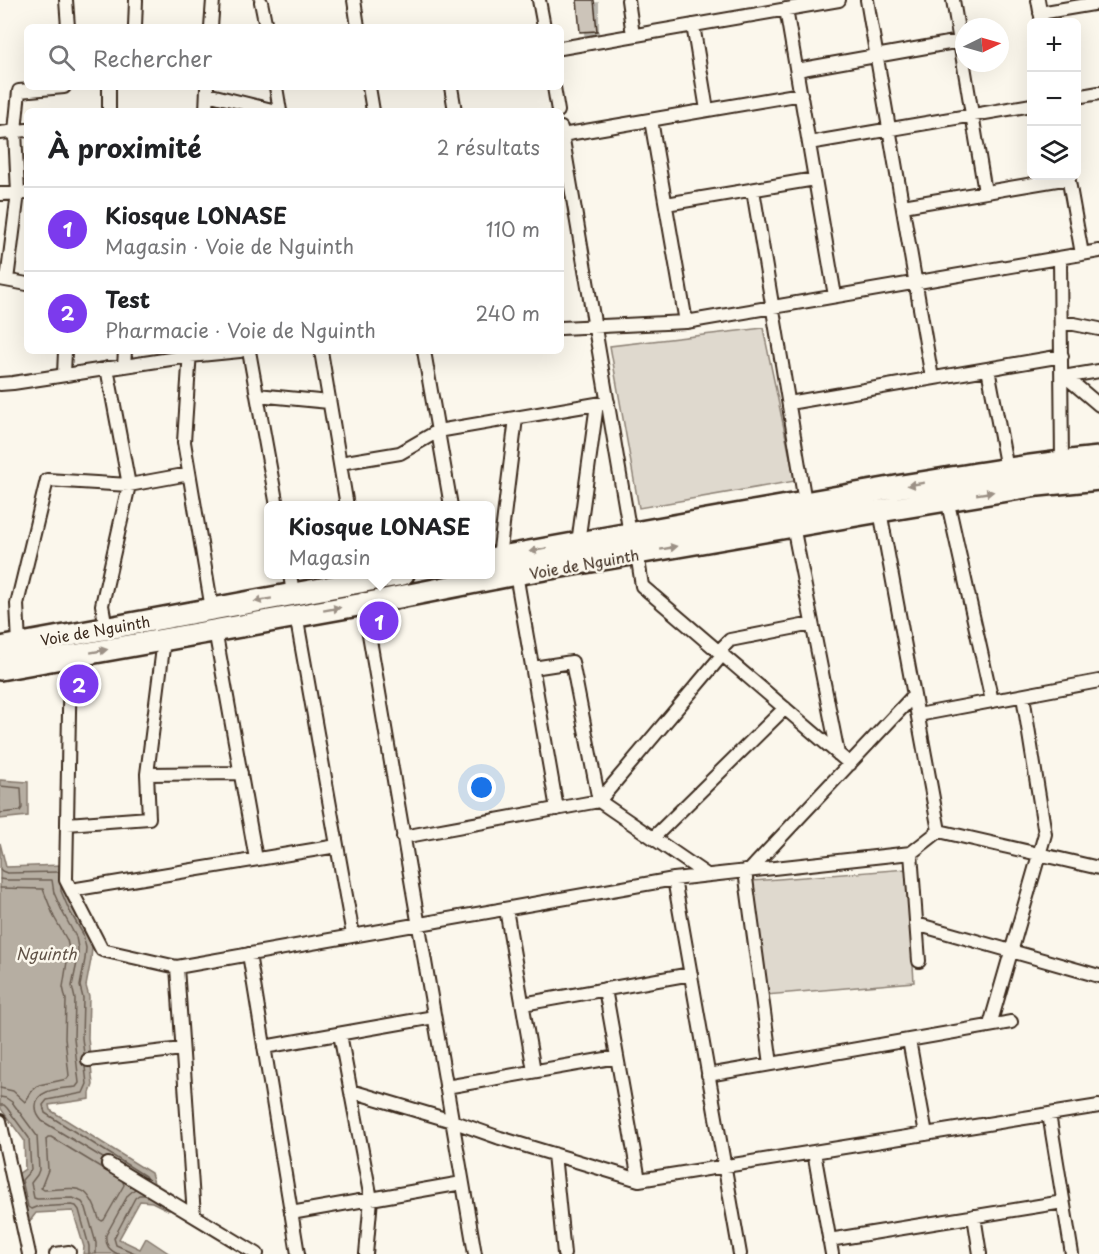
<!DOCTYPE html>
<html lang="fr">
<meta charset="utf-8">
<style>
body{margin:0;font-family:"Playpen Sans",sans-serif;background:#f6f6f6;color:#202124}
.controls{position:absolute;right:18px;top:18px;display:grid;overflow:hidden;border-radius:9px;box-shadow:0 6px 24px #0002}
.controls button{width:54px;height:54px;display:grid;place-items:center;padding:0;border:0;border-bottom:2px solid #e0e0e0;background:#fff;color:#202124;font:30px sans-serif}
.compass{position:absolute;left:955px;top:18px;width:54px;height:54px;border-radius:50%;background:#fff;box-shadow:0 6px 24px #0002;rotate:85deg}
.you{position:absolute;left:482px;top:788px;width:21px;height:21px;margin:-15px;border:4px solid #fff;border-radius:50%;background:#1a73e8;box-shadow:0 0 0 9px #1a73e833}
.badge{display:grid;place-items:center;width:39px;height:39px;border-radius:50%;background:#7c3aed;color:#fff;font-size:20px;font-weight:700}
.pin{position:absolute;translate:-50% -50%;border:3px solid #fff;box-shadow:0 2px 6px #0006}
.popup{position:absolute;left:264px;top:501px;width:231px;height:78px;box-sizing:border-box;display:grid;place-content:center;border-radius:9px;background:#fff;filter:drop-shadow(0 2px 4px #0005);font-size:20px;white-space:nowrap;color:#757577}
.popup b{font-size:22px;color:#202124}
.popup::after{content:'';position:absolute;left:50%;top:100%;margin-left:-12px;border:12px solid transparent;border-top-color:#fff}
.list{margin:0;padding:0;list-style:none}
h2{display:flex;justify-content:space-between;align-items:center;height:78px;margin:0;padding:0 24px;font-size:26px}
h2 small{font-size:20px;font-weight:400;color:#757577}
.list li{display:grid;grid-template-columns:39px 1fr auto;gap:18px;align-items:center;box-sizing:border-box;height:84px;padding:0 24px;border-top:2px solid #e0e0e0}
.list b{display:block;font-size:22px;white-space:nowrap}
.list p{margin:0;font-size:20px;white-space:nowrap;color:#757577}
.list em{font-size:20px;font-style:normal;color:#757577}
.icon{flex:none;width:33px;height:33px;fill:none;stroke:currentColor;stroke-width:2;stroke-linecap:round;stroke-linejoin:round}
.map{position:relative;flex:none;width:1099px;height:1254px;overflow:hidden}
.search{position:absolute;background:#fff;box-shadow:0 6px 24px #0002;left:24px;top:24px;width:540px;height:66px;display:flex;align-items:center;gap:15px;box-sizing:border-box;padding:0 21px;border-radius:9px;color:#757577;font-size:22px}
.panel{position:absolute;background:#fff;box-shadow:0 6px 24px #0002;left:24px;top:108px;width:540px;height:246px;border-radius:9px}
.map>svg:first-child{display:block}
.green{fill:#dfd9ce;stroke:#8d8276;stroke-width:1.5}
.water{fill:#b6aea2;stroke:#85796d;stroke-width:1.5}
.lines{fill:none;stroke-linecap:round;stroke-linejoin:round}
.shore{stroke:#6c5f53;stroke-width:1.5}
.building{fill:#ccc4b9;stroke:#3b2a1e;stroke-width:1.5;filter:url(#shadow)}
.minor-casing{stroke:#3b2a1e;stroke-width:16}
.trunk-casing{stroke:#3b2a1e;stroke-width:26}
.minor{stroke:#fbf7ec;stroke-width:12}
.trunk{stroke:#fbf7ec;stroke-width:21}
.oneway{fill:#9b9085}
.labels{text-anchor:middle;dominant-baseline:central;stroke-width:5;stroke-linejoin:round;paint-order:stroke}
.street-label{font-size:15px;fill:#3b2a1e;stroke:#fbf7ec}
.water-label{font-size:16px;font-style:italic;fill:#605246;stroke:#fbf7ec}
</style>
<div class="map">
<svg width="1099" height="1254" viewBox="0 0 1099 1254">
<defs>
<filter id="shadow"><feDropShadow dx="5" dy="3" stdDeviation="0" flood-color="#0004"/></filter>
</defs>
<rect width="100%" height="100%" fill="#fbf7ec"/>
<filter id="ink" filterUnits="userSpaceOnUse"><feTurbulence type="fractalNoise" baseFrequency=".0167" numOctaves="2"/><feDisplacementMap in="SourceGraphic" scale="12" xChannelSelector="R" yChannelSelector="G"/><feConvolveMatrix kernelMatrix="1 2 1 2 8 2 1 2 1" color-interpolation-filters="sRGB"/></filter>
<g filter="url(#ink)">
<path class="green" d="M763 328 795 481 639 508 610 346Z
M907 869 914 982 766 995 751 881Z"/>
<path class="water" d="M0 780 28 782V816L0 819Z
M0 843 6 867 62 865 89 932 92 947 91 960 86 986 89 997 88 1038 93 1085 90 1093V1099L49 1105 50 1110 151 1173 154 1183 174 1195 183 1204 179 1210H168L152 1202 140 1201 119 1239 140 1249 146 1238 170 1254H83L84 1247 73 1211 36 1213 26 1226 15 1176 25 1169 24 1140 1 1109 0 1104Z"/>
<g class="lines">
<path class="shore" d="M0 786 21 788 22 808 20 811 0 813
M0 869 2 871 7 873 59 872
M0 879 6 880H52L54 893 63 913 76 937 78 948V958L72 986 75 999 74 1038 79 1083 76 1087C63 1089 35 1088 36 1107 36 1113 38 1116 42 1121L103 1158
M61 886V891L69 910 83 934 86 948 85 959 80 986 83 998 82 1038 84 1054
M0 888 43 889 54 917 67 940 69 949 63 987 66 1000 65 1038 69 1076 67 1079 39 1085 32 1091 25 1102 13 1091 0 1088
M85 1067 87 1084 83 1093 47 1100 43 1105 45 1113 145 1176 147 1179
M0 1097 6 1098 12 1102 37 1136 39 1170 37 1175 31 1183 34 1198 37 1199 73 1198 82 1202 86 1208 96 1243V1254
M0 1105H4L7 1108 29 1138 31 1170 22 1180 28 1207 31 1209 36 1207 72 1205 76 1206 79 1210 89 1246V1254
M102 1168 51 1137H48L46 1139 48 1170 41 1188 44 1190C78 1188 88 1182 99 1219L102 1221 104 1220 124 1185 123 1182
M118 1254C109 1250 105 1245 106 1235L128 1195 135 1189
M137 1254 116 1245 114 1238 135 1198 139 1195H145"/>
</g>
<path class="building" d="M577 0H594L597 31 580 32Z"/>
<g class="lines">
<g class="minor-casing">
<path id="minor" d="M66 0 68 27
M354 0 358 27
M539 0 544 27
M628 0 633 35
M867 0 932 378
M953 0 985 192
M1038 0 1042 22
M261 2 266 27
M786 9 835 296
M1040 13 1099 3
M693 25 707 110
M135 27 136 0
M211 27 213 0
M561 48 839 0
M797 70 960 41
M276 87 280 111
M369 87 373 111
M451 87 455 111
M554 87 558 111
M207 94 276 111
M1076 97 1099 93
M109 111V87
M206 111 207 88
M651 120 686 322
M561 128 630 534
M0 133 27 130
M562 135 801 94
M809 143 1032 105
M1068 176 1082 254
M753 190 805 502
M0 194 27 193
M666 204 815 179
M903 206 1069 178
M1060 258 1062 462
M0 279 27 284
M7 280 18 193 15 131 19 91 64 87
M1061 324H1074L1099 329
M561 328 686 322 1099 251
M190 351 184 442 212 609
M249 351 277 506
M321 351 347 506
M424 351 451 506
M124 366 125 351
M988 369 1007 469
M64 374 65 351
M1063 377 1099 371
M1066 377 1099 405
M0 384 13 383 190 356 240 351
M257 395 329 402
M789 403 1062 356
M340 463 400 453 438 431 608 402
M947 499 992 701
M880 511 939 831
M793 526 838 754
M578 543 597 404
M637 553 642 586 850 764
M499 557 516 418
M290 574 293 594
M516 574 557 809
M363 599 475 1254
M296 615 353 935
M106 628 102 605 129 485 107 368
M215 630 256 859
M19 644 17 604 47 480 129 485 189 474
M719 651 730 640 812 624
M70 656 66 880 102 950 177 967 674 879 911 853 939 831 1099 868
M533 668 572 662 599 801 707 875
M918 715 1099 681
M147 774 241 773
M67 824 149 818 147 774 164 640
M403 837 599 801 723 654
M653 838 785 708
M911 853 919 961
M750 870 914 695
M745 871 771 1064
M674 879 740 1254
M71 890 337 846
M506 909 534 1071
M916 924 1099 976
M249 954 298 1254
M177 967 194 1216
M605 989 639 1180
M523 1004 691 974
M990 1025 1045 834 1023 696
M340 1034 371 1199 366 1254
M909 1040 926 1134
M264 1047 434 1017
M88 1060 182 1049
M708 1075 1011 1022
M446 1087 617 1057
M351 1091 452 1121 500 1138 639 1180 1099 1106
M1049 1114 1072 1254
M0 1121 29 1254
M814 1152 832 1254
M554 1154 564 1254
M108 1164 257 1254
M291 1213 462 1183
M974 1216 980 1254
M829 1240 1063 1202
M56 1254 69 1252"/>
</g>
<g class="trunk-casing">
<path id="trunk" d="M490 559C620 536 749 512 879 490 952 478 1025 465 1099 458
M0 648 403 574
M0 669 364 604 516 574 880 511 1038 485 1099 479"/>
</g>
<use href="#minor" class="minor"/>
<use href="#trunk" class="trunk"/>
</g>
<defs><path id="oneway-solid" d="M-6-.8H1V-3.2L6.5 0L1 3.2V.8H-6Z" transform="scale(1.5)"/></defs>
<g class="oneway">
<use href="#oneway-solid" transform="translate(916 484) rotate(171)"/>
<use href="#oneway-solid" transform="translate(985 493) rotate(-9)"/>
<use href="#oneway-solid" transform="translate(669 548) rotate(-10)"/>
<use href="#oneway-solid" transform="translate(538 550) rotate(170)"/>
<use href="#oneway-solid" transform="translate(263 600) rotate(170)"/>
<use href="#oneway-solid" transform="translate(332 609) rotate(-10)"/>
<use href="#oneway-solid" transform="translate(99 651) rotate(-10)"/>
</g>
</g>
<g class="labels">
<g class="street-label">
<text transform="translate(584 563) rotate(-10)">Voie de Nguinth</text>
<text transform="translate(95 630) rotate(-10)">Voie de Nguinth</text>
</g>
<g class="water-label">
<text x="46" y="953">Nguinth</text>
</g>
</g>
</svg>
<div class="controls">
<button>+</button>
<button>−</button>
<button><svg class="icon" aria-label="layers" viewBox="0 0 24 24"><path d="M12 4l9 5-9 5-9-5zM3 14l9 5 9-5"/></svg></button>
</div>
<svg class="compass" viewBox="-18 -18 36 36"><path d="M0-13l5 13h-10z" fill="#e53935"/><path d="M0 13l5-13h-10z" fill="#757577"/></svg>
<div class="you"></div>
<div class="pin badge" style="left:379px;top:621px">1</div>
<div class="popup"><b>Kiosque LONASE</b>Magasin</div>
<div class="pin badge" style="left:79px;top:684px">2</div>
<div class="search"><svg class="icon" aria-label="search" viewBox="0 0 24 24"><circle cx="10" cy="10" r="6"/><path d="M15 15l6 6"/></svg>Rechercher</div>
<section class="panel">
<h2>À proximité<small>2 résultats</small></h2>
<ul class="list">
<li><span class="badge">1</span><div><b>Kiosque LONASE</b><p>Magasin · Voie de Nguinth</p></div><em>110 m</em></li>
<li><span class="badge">2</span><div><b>Test</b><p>Pharmacie · Voie de Nguinth</p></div><em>240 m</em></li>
</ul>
</section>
</div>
